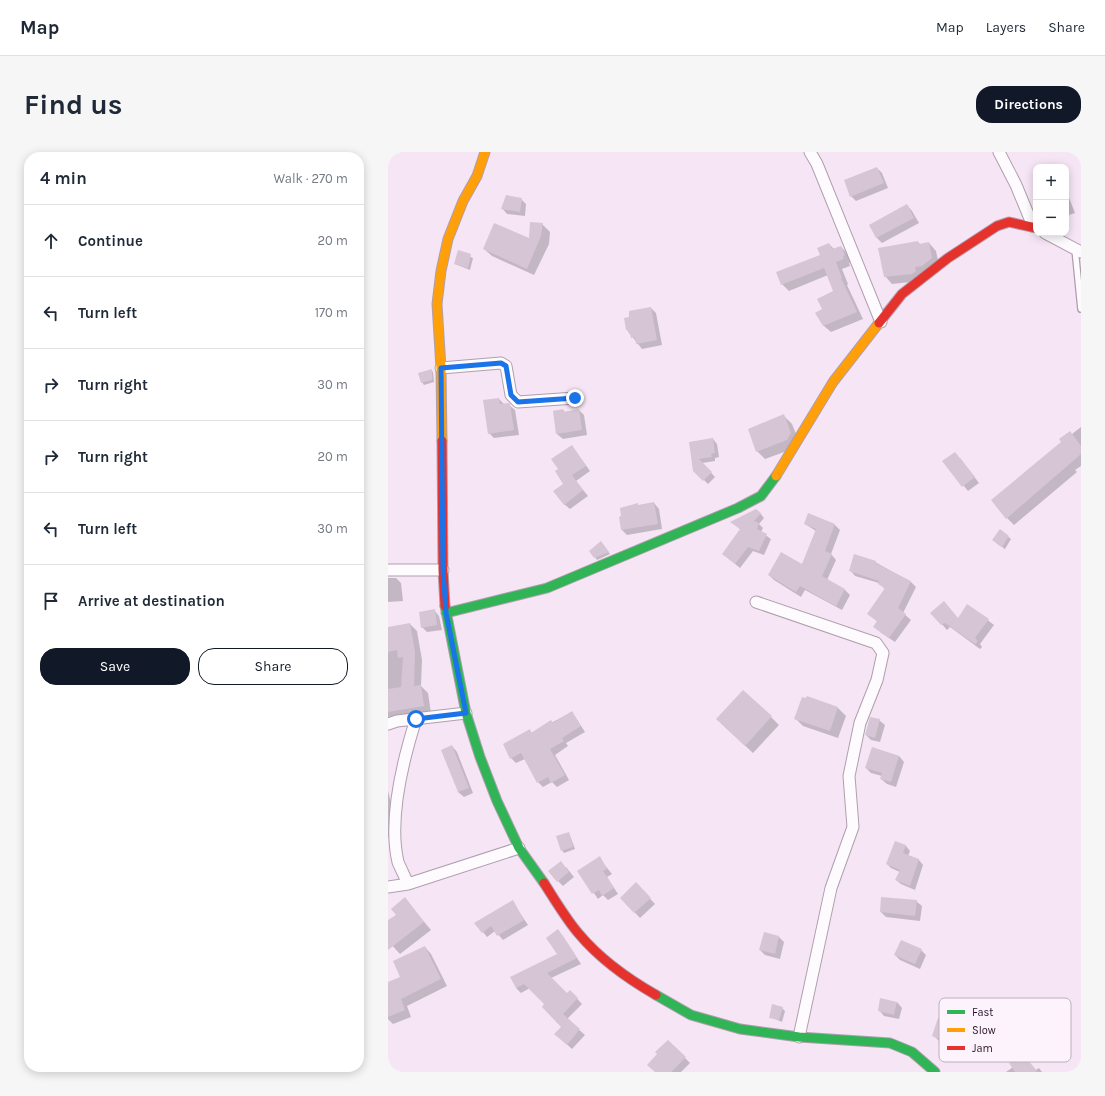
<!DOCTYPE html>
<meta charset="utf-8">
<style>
body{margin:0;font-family:Karla,sans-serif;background:#f6f6f7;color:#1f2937}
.controls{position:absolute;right:12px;top:12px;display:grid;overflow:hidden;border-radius:8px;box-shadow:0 2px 10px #0003}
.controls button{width:36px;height:36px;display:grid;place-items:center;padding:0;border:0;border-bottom:1px solid #e0e1e3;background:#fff;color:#1f2937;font:20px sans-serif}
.stop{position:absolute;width:12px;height:12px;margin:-9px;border:3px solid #1a73e8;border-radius:50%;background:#fff}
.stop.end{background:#1a73e8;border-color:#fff;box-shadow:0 1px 4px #0008}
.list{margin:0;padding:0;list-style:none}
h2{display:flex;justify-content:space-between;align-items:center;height:52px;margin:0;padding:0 16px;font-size:17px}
h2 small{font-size:13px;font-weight:400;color:#747a83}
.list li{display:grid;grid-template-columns:26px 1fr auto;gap:12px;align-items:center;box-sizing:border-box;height:72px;padding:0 16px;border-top:1px solid #e0e1e3}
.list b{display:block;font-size:15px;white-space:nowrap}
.list em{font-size:13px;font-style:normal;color:#747a83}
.actions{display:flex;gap:8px;padding:12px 16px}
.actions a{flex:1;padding:9px 0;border:1px solid #111827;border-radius:16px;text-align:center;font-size:14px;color:#111827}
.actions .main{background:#111827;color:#fff}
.icon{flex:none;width:22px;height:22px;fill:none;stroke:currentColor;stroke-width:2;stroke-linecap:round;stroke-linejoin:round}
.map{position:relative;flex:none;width:693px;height:920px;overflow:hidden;border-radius:16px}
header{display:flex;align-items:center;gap:24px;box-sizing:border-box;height:56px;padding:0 20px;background:#fff;border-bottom:1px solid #e0e1e3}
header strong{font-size:19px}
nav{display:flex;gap:22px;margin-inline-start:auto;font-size:14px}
.intro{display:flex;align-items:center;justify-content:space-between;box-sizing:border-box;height:96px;padding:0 24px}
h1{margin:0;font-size:28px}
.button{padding:10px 18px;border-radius:16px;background:#111827;color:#fff;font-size:14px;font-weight:700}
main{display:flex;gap:24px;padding:0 24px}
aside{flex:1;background:#fff;border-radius:16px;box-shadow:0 2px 10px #0003}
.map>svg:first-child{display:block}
.shadow{fill:#0003}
.building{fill:#d6c5d5}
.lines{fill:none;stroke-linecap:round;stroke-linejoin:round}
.lane-casing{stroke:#af9fae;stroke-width:8}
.street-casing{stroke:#af9fae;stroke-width:13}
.fast-casing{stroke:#af9fae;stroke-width:11}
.slow-casing{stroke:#af9fae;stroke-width:11}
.jam-casing{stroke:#af9fae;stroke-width:11}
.lane{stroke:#fefbfe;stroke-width:5.5}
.street{stroke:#fefbfe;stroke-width:11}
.fast{stroke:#30b455;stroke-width:9}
.slow{stroke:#ff9f0a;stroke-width:9}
.jam{stroke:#e5322d;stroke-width:9}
.route{stroke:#1a73e8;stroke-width:5}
.key{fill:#fdf3fd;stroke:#bcb0bc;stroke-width:1}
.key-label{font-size:11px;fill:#261425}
</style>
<header>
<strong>Map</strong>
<nav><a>Map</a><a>Layers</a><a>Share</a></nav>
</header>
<div class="intro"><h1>Find us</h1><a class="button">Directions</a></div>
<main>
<aside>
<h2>4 min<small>Walk · 270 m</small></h2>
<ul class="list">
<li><svg class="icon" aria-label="ahead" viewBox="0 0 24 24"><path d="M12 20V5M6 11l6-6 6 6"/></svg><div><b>Continue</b></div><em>20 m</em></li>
<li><svg class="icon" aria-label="left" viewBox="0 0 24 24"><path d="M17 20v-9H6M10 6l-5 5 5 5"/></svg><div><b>Turn left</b></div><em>170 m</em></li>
<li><svg class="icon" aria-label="right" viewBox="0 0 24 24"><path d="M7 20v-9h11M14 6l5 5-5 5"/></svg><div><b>Turn right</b></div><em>30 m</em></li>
<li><svg class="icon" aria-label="right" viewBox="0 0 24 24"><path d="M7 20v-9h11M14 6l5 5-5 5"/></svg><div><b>Turn right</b></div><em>20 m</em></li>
<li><svg class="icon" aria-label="left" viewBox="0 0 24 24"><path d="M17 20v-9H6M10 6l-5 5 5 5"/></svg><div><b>Turn left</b></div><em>30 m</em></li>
<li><svg class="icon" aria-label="arrive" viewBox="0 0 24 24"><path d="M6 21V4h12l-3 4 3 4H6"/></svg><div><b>Arrive at destination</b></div></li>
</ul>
<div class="actions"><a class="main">Save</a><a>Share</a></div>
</aside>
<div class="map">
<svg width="693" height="920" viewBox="0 0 693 920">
<rect width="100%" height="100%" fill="#f6e5f5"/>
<path class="shadow" d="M489 16 494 21 500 36 468 49 463 44Z
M678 38 687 61 678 64Z
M133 47 138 52 137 64 119 62 114 56Z
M519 53 524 59 531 71 494 91 489 86 482 73Z
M154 72 162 80 161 92 146 123 104 104 96 97 142 88Z
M530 90 533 93 541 91 548 99 551 114 532 129 504 132 497 124Z
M441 92 446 97 453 95 459 101 463 110 461 111 462 114 454 117 460 132 459 133 475 167 443 180 436 174 429 161 435 157 447 139 440 123 401 139 394 132 433 103Z
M71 100 85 106 82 118 67 112Z
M263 156 268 161 274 193 254 197 239 178Z
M43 218 45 220 46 230 36 233 34 230Z
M111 247 116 252H120L127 258 131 283 106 286 101 281Z
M175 258 177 260 191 258 196 263 199 283 175 287 169 282 166 259Z
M396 264 404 272 411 289 407 296 377 307 369 299Z
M693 275V314L687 318 689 320 626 373 619 366 684 282Z
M325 287 329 292 331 305 327 306V309L314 311 327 325 320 332 306 318 303 290Z
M184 294 202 319 188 329 200 344 182 357 176 352 177 332 172 318Z
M572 306 591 331 580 339 556 309Z
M266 351 271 357 274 377 239 383 234 378 232 366Z
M372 361 376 366 371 372 375 376 373 380 383 387 376 403 365 399 352 416 335 402 353 378 344 370Z
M421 362 447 373 452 378 443 402 448 408 439 428 457 438 462 443 454 458 417 438 413 445 386 428 381 423 414 413 428 379 417 372Z
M612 379 623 387 617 397 608 391Z
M215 393 222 402 209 408 207 405Z
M487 410 523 430 528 435 515 461 523 468 507 490 492 480 490 470 480 462 497 437 491 431 467 424 462 418Z
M0 426H8L13 431 15 449 0 450Z
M580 453 606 473 592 492 594 495 592 497 562 475 559 478 544 461 570 467Z
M46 458 51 464 54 478 39 480 34 475Z
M22 472 29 479 34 508 33 534 40 541 43 561 0 568V476Z
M419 545 450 556 458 564 450 586 415 574 407 566Z
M184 560 197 580 178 591 180 594 167 603 181 628 169 635 164 630 155 635 150 630 137 607 128 611 123 606 142 579 144 581Z
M383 565 391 573 365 601 337 575Z
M491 568 497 573 492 590 483 588 478 583Z
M64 594 69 600 85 641 76 645 70 640Z
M485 596 511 604 516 610 508 635 499 632 493 627 494 624 483 621 478 616Z
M0 639 5 659 4 685H0Z
M181 681 187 697 176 701 174 698Z
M508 690 518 694 522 699 520 704 531 708 535 713 527 738 513 732 508 728 512 720 503 716 499 712Z
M211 706 224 722 219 725 230 742 220 748 215 743 210 747 192 721Z
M178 715 186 725 175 734 170 729Z
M253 737 267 752 252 766 233 746Z
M17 747 43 778 12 802 0 789V770L9 763Z
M124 749 140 773 115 788 107 779 99 785 88 771Z
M528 749 534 754 532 769 498 765 493 760Z
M377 781 391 785 396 790 392 807 377 803 372 798Z
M174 783 193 812 163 826 179 842 182 839 194 852 179 867 197 883 184 897 173 887 174 875 158 852 142 836 133 841 128 836 171 802Z
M37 795 43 802 59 834 19 854 23 865 5 872 0 867V831L14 825Z
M533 798 538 803 532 817 512 808 507 803Z
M509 850 514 856 511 867 496 864 491 858Z
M394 856 397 859 394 870 382 865Z
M585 874 591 880 587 893 582 891 580 897 571 895 570 897 551 889 546 884Z
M280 889 302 911 293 920H268Z
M635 903 648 918 651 916 654 920H618L625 915Z"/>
<path class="building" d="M489 15 496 31 462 45 456 28Z
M118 43 134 46 132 60 113 57Z
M519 52 526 66 488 86 481 73Z
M142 70 155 71 153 84 139 117 95 97 106 71 141 86Z
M530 89 531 92 541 90 544 106 534 114 527 115 528 119 524 122 496 125 490 96Z
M441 91 444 97 453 94 457 103 455 104 456 107 448 110 454 126H453L469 160 435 174 427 161 434 157 429 147 445 139 436 116 393 133 388 120 432 103 429 96Z
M70 98 83 102 80 116 66 112Z
M263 155 269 188 248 192 247 185 243 186 242 182H241L240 178H238L236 166 241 165V159Z
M44 217V228L33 231 30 221Z
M111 246 112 252 121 251 122 252 126 278 100 282 95 248Z
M175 257 176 260 191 257 194 278 168 282 165 259Z
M396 262 403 281 399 288 368 300 360 277Z
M682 279 693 294V302L618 367 603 348 673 290 671 287Z
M325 286 327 301 323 302 324 305 311 307 324 320 315 329 305 319 301 290Z
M184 293 198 314 184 323 195 338 176 353 165 339 175 332 167 319 170 317 163 307Z
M567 300 587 325 574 335 554 309Z
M266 350 270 372 233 378 231 365 233 364 232 356 250 351V353Z
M368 357 373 361 366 369 371 371 369 377 379 382 371 399 360 395 347 412 334 402 352 377 342 370Z
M420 361 447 372 437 399 444 402 434 424 457 437 448 454 412 434 408 440 380 423 393 400 414 412 428 377 416 372Z
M612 377 621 384 614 395 604 388Z
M213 389 221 400 206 406 201 399Z
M466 402 488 409 487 411 523 429 510 456 518 462 501 486 485 475 489 469 479 462 497 436 490 432 491 429 461 419Z
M556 449 570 466 579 452 601 467 587 486 590 489 587 492 557 471 553 473 542 461Z
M47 457 49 473 33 476 31 460Z
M22 471 27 500 26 534 33 533 36 554 0 560V537L13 535 15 505 10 506 9 498 0 500V475Z
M355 538 384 564 357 594 328 567Z
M419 544 450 555 442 579 406 567 414 545 418 546Z
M184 559 193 574 174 586 176 589 162 597 177 623 163 631 160 625 149 631 133 601 122 607 115 592 142 577 143 581 163 568 165 571Z
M482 565 492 567 487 586 477 583Z
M64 593 81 636 70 640 53 598Z
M484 595 511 604 503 630 492 627 494 621 477 616Z
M181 680 185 695 173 699 168 684Z
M507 689 518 693 515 701 531 707 522 734 507 728 512 718 498 712Z
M212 704 219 717 215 719 226 736 214 744 211 738 204 742 189 719Z
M173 709 181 720 169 730 160 719Z
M248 730 263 746 246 761 232 746Z
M17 745 36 770 0 798V768L8 763 3 757Z
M493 745 529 748 527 764 492 760Z
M125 748 136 768 109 784 103 774 94 781 86 771Z
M170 777 183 796 189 806 159 821 179 841 182 838 190 846 175 862 192 877 179 893 166 882 173 875 154 855 156 852 136 832 128 836 122 825 169 802 158 786Z
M376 780 391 784 387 802 371 798Z
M513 788 534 797 527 812 506 803Z
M37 794 53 827 13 847 17 858 0 865V830L12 825 5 809Z
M492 846 509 850 506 863 490 859Z
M384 852 395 855 391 868 381 866Z
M558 865 586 873 581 888 577 887 575 892 566 890 565 893 544 884 550 866 557 868Z
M280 888 298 905 283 920H267L259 913 269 902 267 900Z
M635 901 649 920H627L621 911Z"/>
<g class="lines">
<g class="lane-casing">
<path id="lane" d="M687 97 693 157"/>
</g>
<g class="street-casing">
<path id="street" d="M422 0 429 12 493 170
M611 0 628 33 645 74
M657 81 693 100
M53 216 113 211 118 214 123 243 130 250 187 246
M0 418H55
M368 450 488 491 495 501 489 528 472 571 461 624 465 675 443 736 411 885
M0 572 9 569 78 561
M20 732C17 725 13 717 10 710 0 667 15 608 28 567
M0 735 20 732 131 696"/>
</g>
<g class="fast-casing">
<path id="fast" d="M57 454 78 561 92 605 109 649 131 696 156 731
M58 461 159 436 350 356 373 344 388 324
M268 843 303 863 352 877 411 885 502 891 524 900 547 920"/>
</g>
<g class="slow-casing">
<path id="slow" d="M54 289 53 216 49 152 53 119 60 87 75 49 89 24 97 0
M388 324 445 230 491 171"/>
</g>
<g class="jam-casing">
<path id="jam" d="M491 171 514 142 560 106 609 74 621 70 648 76
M54 289 55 418 57 454
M156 731C167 748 178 767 191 782 212 807 240 827 268 843"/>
</g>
<use href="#lane" class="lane"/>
<use href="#street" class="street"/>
<use href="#fast" class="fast"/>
<use href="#slow" class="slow"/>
<use href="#jam" class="jam"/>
</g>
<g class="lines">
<path class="route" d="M28 567 78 561 58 461 55 418 53 216 113 211 118 214 123 243 130 250 187 246"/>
</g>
<rect x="551" y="846" width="132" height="64" rx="6" class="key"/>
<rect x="559" y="858" width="18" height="4" fill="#30b455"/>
<rect x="559" y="876" width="18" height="4" fill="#ff9f0a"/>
<rect x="559" y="894" width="18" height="4" fill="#e5322d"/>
<g class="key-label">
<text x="584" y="864">Fast</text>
<text x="584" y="882">Slow</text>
<text x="584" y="900">Jam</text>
</g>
</svg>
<div class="controls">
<button>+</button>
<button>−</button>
</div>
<div class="stop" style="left:28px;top:567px"></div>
<div class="stop end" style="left:187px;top:246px"></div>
</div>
</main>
